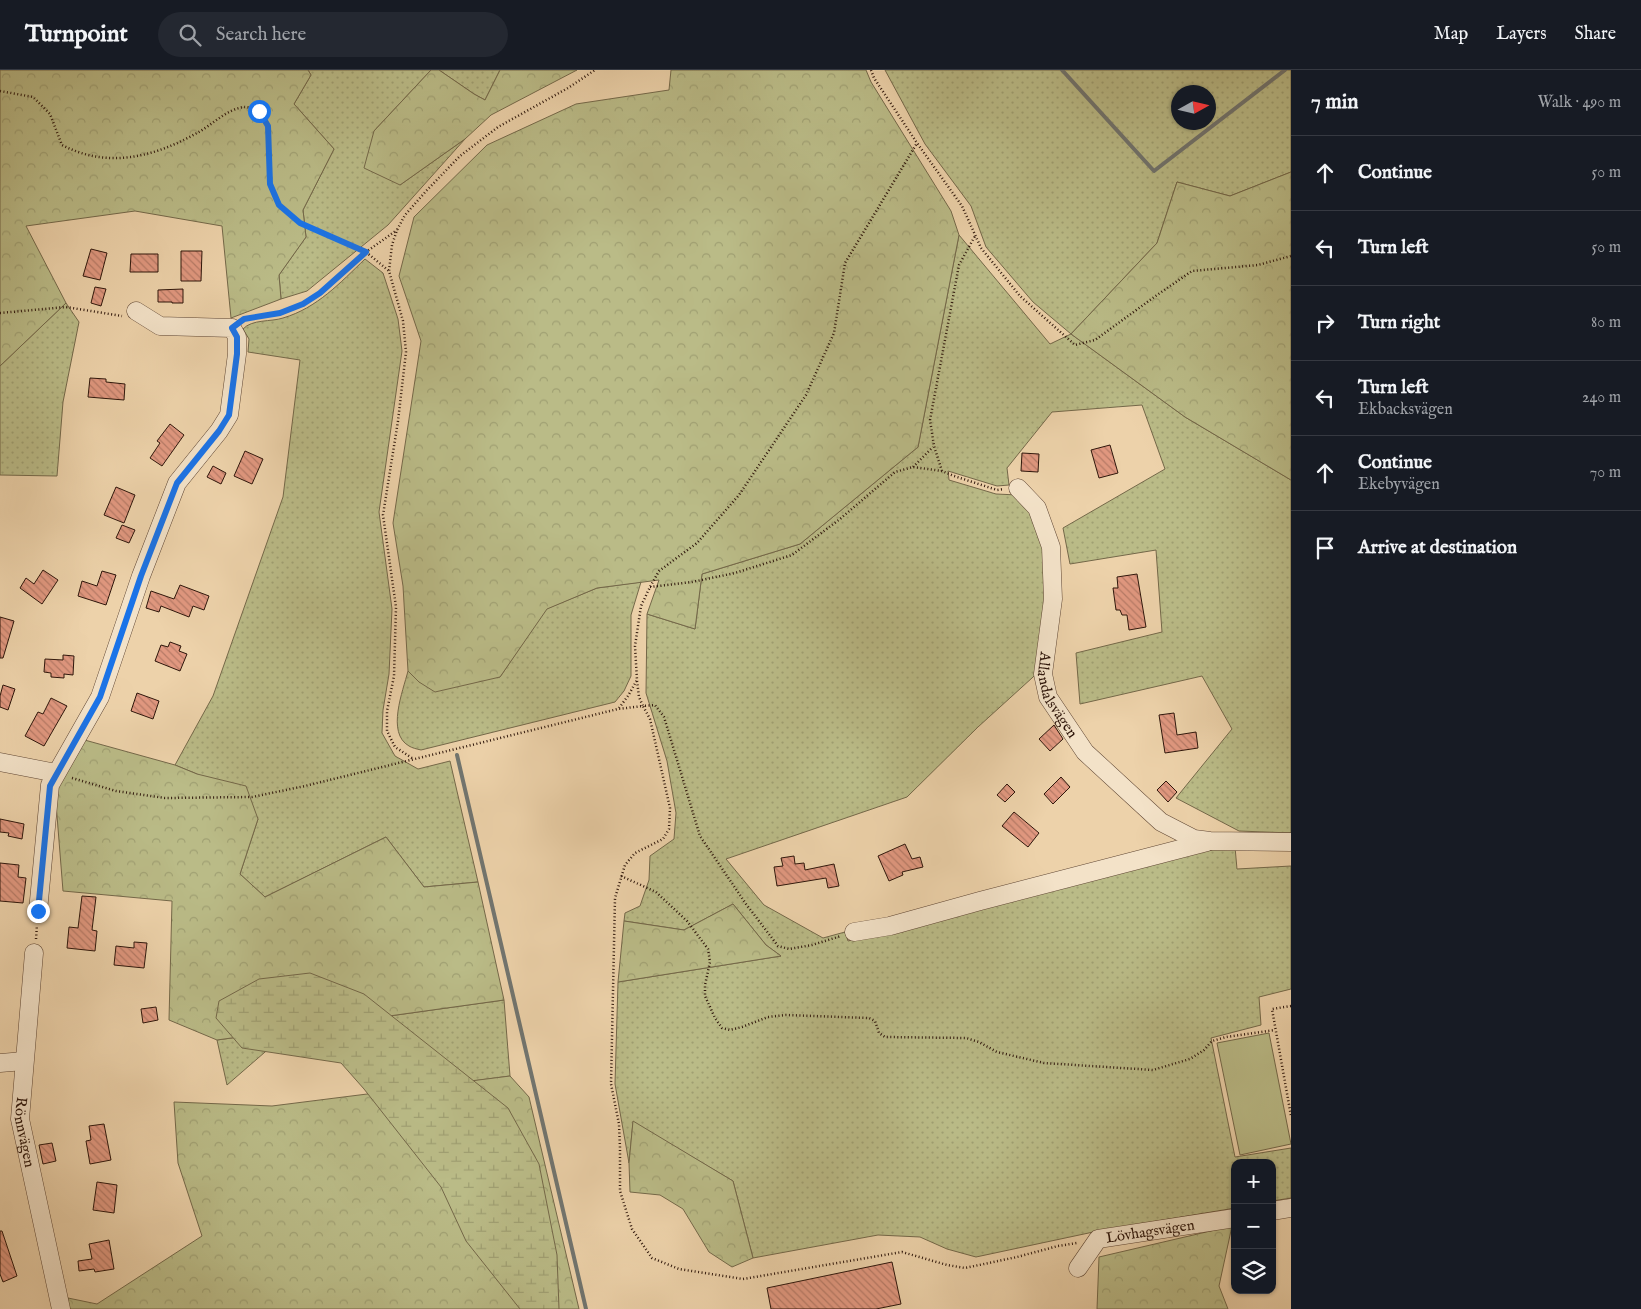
<!DOCTYPE html>
<meta charset="utf-8">
<style>
body{margin:0;font-family:"IM FELL English",serif;background:#242831;color:#f1f3f6}
.controls{position:absolute;right:15px;bottom:15px;display:grid;overflow:hidden;border-radius:10px;box-shadow:0 1px 4px #0004}
.controls button{width:45px;height:45px;display:grid;place-items:center;padding:0;border:0;border-bottom:1px solid #363941;background:#171b24;color:#f1f3f6;font:25px sans-serif}
.compass{position:absolute;left:1171px;top:15px;width:45px;height:45px;border-radius:50%;background:#171b24;box-shadow:0 1px 4px #0004;rotate:82deg}
.stop{position:absolute;width:15px;height:15px;margin:-11px;border:4px solid #1a73e8;border-radius:50%;background:#fff}
.stop.end{background:#1a73e8;border-color:#fff;box-shadow:0 1px 5px #0008}
.list{margin:0;padding:0;list-style:none}
h2{display:flex;justify-content:space-between;align-items:center;height:65px;margin:0;padding:0 20px;font-size:21px}
h2 small{font-size:16px;font-weight:400;color:#9ea1a6}
.list li{display:grid;grid-template-columns:32px 1fr auto;gap:15px;align-items:center;box-sizing:border-box;height:75px;padding:0 20px;border-top:1px solid #363941}
.list b{display:block;font-size:19px;white-space:nowrap}
.list p{margin:0;font-size:16px;white-space:nowrap;color:#9ea1a6}
.list em{font-size:16px;font-style:normal;color:#9ea1a6}
.icon{flex:none;width:28px;height:28px;fill:none;stroke:currentColor;stroke-width:2;stroke-linecap:round;stroke-linejoin:round}
.map{position:relative;flex:none;width:1291px;height:1239px;overflow:hidden}
header{display:flex;align-items:center;gap:30px;box-sizing:border-box;height:70px;padding:0 25px;background:#171b24;border-bottom:1px solid #363941}
header strong{font-size:24px}
nav{display:flex;gap:28px;margin-inline-start:auto;font-size:18px}
.search{width:350px;height:45px;background:#242831;display:flex;align-items:center;gap:12px;box-sizing:border-box;padding:0 18px;border-radius:28px;color:#9ea1a6;font-size:19px}
main{display:flex}
aside{flex:1;background:#171b24}
.map>svg:first-child{display:block}
.grass{fill:url(#grass-dots);stroke:#746849;fill-rule:evenodd}
.forest{fill:url(#forest-crowns);stroke:#746849}
.wetland{fill:url(#wetland-marsh);stroke:#746849}
.pitch{fill:#babb87;stroke:#746849}
.lines{fill:none;stroke-linecap:round;stroke-linejoin:round}
.stream{stroke:#717570;stroke-width:4}
.building{fill:url(#building-back-hatch);stroke:#2e160b}
.minor-casing{stroke:#5e4533;stroke-width:19}
.path{stroke:#2e160b;stroke-width:2.5;stroke-dasharray:1 2.5;stroke-linecap:butt}
.minor{stroke:#f3e2c8;stroke-width:18}
.route{stroke:#1a73e8;stroke-width:6}
.labels{text-anchor:middle;dominant-baseline:central;stroke-width:4;stroke-linejoin:round;paint-order:stroke}
.street-label{font-size:15px;fill:#2e160b;stroke:#f3e2c8}
</style>
<header>
<strong>Turnpoint</strong>
<div class="search"><svg class="icon" aria-label="search" viewBox="0 0 24 24"><circle cx="10" cy="10" r="6"/><path d="M15 15l6 6"/></svg>Search here</div>
<nav><a>Map</a><a>Layers</a><a>Share</a></nav>
</header>
<main>
<div class="map">
<svg width="1291" height="1239" viewBox="0 0 1291 1239">
<defs>
<pattern id="grass-dots" width="8" height="8" patternUnits="userSpaceOnUse" patternTransform="scale(1.25)"><rect width="8" height="8" fill="#babb87"/><path d="M2 2h.1M6 6h.1" fill="none" stroke="#a0a073" stroke-width="1.8" stroke-linecap="round"/></pattern>
<pattern id="forest-crowns" width="20" height="18" patternUnits="userSpaceOnUse" patternTransform="scale(1.25)"><rect width="20" height="18" fill="#babb87"/><path d="M2 6a3 3 0 1 1 6 0M12 15a3 3 0 1 1 6 0" fill="none" stroke="#a0a073"/></pattern>
<pattern id="wetland-marsh" width="20" height="14" patternUnits="userSpaceOnUse" patternTransform="scale(1.25)"><rect width="20" height="14" fill="#babb87"/><path d="M1 5h8M5 5V1M11 12h8M15 12V8" fill="none" stroke="#a0a073"/></pattern>
<pattern id="building-back-hatch" width="6" height="6" patternUnits="userSpaceOnUse" patternTransform="scale(1.25)"><rect width="6" height="6" fill="#e19880"/><path d="M-1 5l2 2M0 0l6 6M5-1l2 2" fill="none" stroke="#b77b67"/></pattern>
</defs>
<rect width="100%" height="100%" fill="#edd2aa"/>
<filter id="stains"><feTurbulence type="fractalNoise" baseFrequency=".004" numOctaves="4"/><feColorMatrix values="0 0 0 0 .2 0 0 0 0 .09 0 0 0 0 .02 0 0 0 .5 -.17"/></filter>
<radialGradient id="worn" r=".72"><stop offset=".6" stop-color="#630" stop-opacity="0"/><stop offset="1" stop-color="#630" stop-opacity=".3"/></radialGradient>
<path class="grass" d="M308 0H431L374 61 400 115 465 69 388 155 307 221 281 229 279 205 306 167 303 140 334 79 294 34 311 5Z
M439 0H500L485 30 474 24Z
M885 0H1291V102L1230 126 1177 112 1157 173 1071 264 1185 347 1291 410V763L1239 761 1176 728 1232 659 1202 606 1080 634 1076 583 1162 562 1156 480 1070 494 1063 458 1165 399 1142 335 1052 342 1007 398 1009 415 997 416 948 401 949 410 996 424 1018 425 1035 440 1048 479 1043 598 978 657 907 727 726 789 764 835 823 868 845 862 848 871 1038 821 1212 778 1235 777 1237 799 1291 796V919L1259 927 1261 955 1211 968 1235 1087 1291 1078V1128L1272 1131V1093H1235V1138L1098 1161 976 1187 947 1179 920 1167 878 1165 753 1188 733 1111 633 1052 629 1093 615 1014 618 912 781 886 766 875 733 834 684 860 624 851 625 843 640 836 649 810 650 786 674 769 676 743 667 691 646 623 647 544 695 559 702 504 800 474 918 377 959 165 1050 274 1071 264 1033 232 986 177 971 136 925 74ZM1178 22H1208V52H1178Z
M365 189 383 203 398 249 402 281 379 442 392 539 389 604 383 640 382 663 395 686 418 699 450 691 478 812 424 817 386 767 265 827 240 804 258 749 197 704 175 695 213 626 283 427 300 290 248 282 249 269 243 259C252 249 271 252 283 248 317 238 340 213 365 189Z
M66 233 79 252 63 332 57 406 0 405V296Z
M641 512 631 545V606L624 621 615 632 421 680C417 679 412 678 409 676 386 663 403 621 408 601L419 612 500 607 546 539 597 518Z
M504 930 510 1006 375 1024 368 996 272 976 227 1015 217 970Z"/>
<path class="forest" d="M0 0H308L311 5 294 34 334 79 303 140 306 167 279 205 281 229 231 248 222 156 135 141 26 156 66 233 0 296Z
M431 0H439L474 24 485 30 500 0H577L491 45 465 69 400 115 364 98 374 61Z
M671 0H866L871 12 951 141 959 165 918 377 800 474 702 504 695 559 647 544 659 510 597 518 547 539 500 607 435 622 419 612 408 601 403 516 393 453 421 271 399 206 414 147 487 75 576 34 669 20Z
M1291 102V410L1185 347 1071 264 1157 173 1177 112 1230 126Z
M81 669 175 695 197 704 246 716 258 749 240 804 265 827 386 767 424 817 478 812 504 930 217 970 169 950 172 831 63 821 56 733 57 716Z
M733 834 766 875 781 886 618 912 624 851 684 860Z
M510 1006 529 1027 579 1239H68V1228L97 1234 202 1166 178 1093 174 1032 272 1036Z
M633 1051 733 1111 753 1188 732 1197 709 1182 683 1139 660 1125 630 1122 629 1093Z
M1232 1156 1219 1216 1228 1239H1097L1099 1187Z"/>
<path class="wetland" d="M310 903 364 924 508 1038 539 1094 557 1185 559 1239H520L466 1171 441 1117 364 1019 341 993 242 978 216 948 219 931 259 909Z"/>
<path class="pitch" d="M1269 963 1291 1074 1240 1085 1217 973Z"/>
<g class="lines">
<path class="stream" d="M1062 0 1154 101 1285 0
M457 685 586 1239"/>
</g>
<path class="building" d="M91 179 107 183 100 210 83 206Z
M181 181H202L201 211H181Z
M131 184H158V202H130Z
M95 217 106 219 101 236 91 233Z
M183 219V233H172V232H158V220Z
M90 308 106 309V312L125 314 124 330 88 327Z
M170 354 184 365 162 396 150 388 160 373 157 371Z
M1110 375 1118 403 1099 408 1091 380Z
M245 381 263 389 252 414 234 406Z
M1022 383 1039 384 1038 402 1021 401Z
M213 396 226 403 221 414 207 407Z
M116 417 135 425 124 453 104 445Z
M122 455 135 460 129 473 116 468Z
M43 500 58 510 42 534 20 518 26 508 34 514Z
M102 501 116 505 106 535 78 526 82 511 97 516Z
M1137 504 1146 557 1129 560 1127 545H1122L1120 540H1116L1113 518H1118L1117 507Z
M180 515 209 526 204 540 193 536 189 547 161 536 159 542 146 538 151 521 174 529Z
M0 547 14 551 3 588H0Z
M170 572 181 576 179 581 187 584 180 601 155 591 161 575 168 577Z
M63 585 74 586 73 605 64 604V608L51 607V603L44 602 45 589 63 590Z
M3 615 15 619 8 640 0 637V626Z
M137 623 159 631 153 649 131 641Z
M51 628 67 636 44 676 25 666 38 642 43 644Z
M1174 643 1177 665 1196 662 1198 678 1165 683 1159 645Z
M1054 655 1063 669 1050 681 1039 669Z
M1061 707 1070 717 1053 734 1044 724Z
M1166 711 1177 722 1168 732 1157 720Z
M1007 714 1015 722 1005 732 997 725Z
M1014 742 1039 763 1028 777 1002 756Z
M0 749 24 754 22 769 8 766 9 763 0 762Z
M905 774 912 789 920 787 923 797 902 802 903 805 889 811 878 786Z
M794 786 795 794 804 793 805 800 834 794 839 816 828 818 826 808 777 816 774 797 783 796 781 788Z
M0 793 19 795 18 807 26 808 23 833 0 831Z
M82 826 96 827 92 860 97 861 95 881 67 878 69 857 78 858Z
M134 872 147 873 144 898 114 895 116 876 134 878Z
M156 937 158 950 143 953 141 939Z
M104 1054 111 1090 90 1094 86 1071 91 1070 89 1056Z
M52 1073 56 1091 43 1094 39 1075Z
M97 1112 117 1115 114 1143 93 1140Z
M0 1161H2L17 1206 3 1212 0 1204Z
M109 1170 114 1199 95 1202 94 1199 79 1201 78 1191 92 1189 89 1174Z
M892 1192 901 1234 876 1239H771L767 1218Z"/>
<g class="lines">
<g class="minor-casing">
<g id="minor">
<path id="s1" d="M1018 418 1037 438 1051 477 1053 529 1043 604 1048 627 1085 682 1161 752 1194 769 1210 771 1291 772"/>
<path d="M0 692 56 703"/>
<path d="M38 841 50 715 100 627 141 506 177 413 219 361 229 345 237 284V267L232 258 160 256 136 241"/>
<path d="M854 862 890 856 980 831 1207 772"/>
<path id="s2" d="M34 883 20 1049 61 1239"/>
<path d="M0 993 24 991"/>
<path d="M1272 1141 1291 1138"/>
<path id="s3" d="M1078 1198 1098 1169 1235 1148"/>
</g>
</g>
<path class="path" d="M871 0 874 8 917 73 962 136 981 178 1020 226 1075 275 1095 270 1157 225 1192 201 1258 195 1291 186
M0 21 33 27 50 44 62 75C108 99 154 87 197 63 212 55 227 39 244 37 248 37 255 39 259 41L268 56 270 114 279 135 300 153 366 182 389 201
M0 243 66 237 122 246
M243 250 280 243 303 234 320 223 366 182 397 160
M913 397 933 377
M942 401 934 376 930 350 959 195 975 166
M650 517 692 512 735 503 792 485 840 449 895 402 913 397 942 401 954 406 997 420 1004 419
M637 611 639 627 643 636 655 635 664 647 700 766 746 834 778 876 789 879 812 875 841 866
M619 638 628 626 637 610 635 576 641 536 650 517 659 501 697 473 739 425 806 325 834 263 845 193 917 73
M412 688 395 677 387 661V641L394 606 396 537 383 445 398 351 406 282 403 251 389 201 392 175 397 160 405 145 427 120 460 86 498 57 568 18 595 0
M72 708 116 721 165 728 252 727 305 716 618 639 643 636 650 649 670 738 669 759 663 769 635 783 625 795 615 828 611 1014 619 1054 620 1078V1121L632 1159 652 1188 679 1199 743 1209 902 1182 947 1195 965 1198 1017 1187 1058 1176 1077 1173
M621 806 656 822 687 851 708 879 710 892 705 915V926L715 948 722 958 730 960 742 957 768 947 786 945 869 948 875 951 879 963 885 967 966 968 979 972 997 982 1044 993 1153 1000 1190 989 1204 980 1212 971 1226 967 1275 960
M36 869 37 855
M1291 936 1272 939 1291 1046"/>
<use href="#minor" class="minor"/>
</g>
<g class="lines">
<path class="route" d="M38 841 50 716 100 627 141 506 177 413 219 361 229 345 237 284V267L232 258 244 249 280 243 303 234 320 223 366 182 300 153 279 135 270 114 268 56 259 41"/>
</g>
<g class="labels">
<g class="street-label">
<text stroke="none"><textPath href="#s1" startOffset="221">Allandalsvägen</textPath></text>
<text stroke="none"><textPath href="#s2" startOffset="180">Rönnvägen</textPath></text>
<text stroke="none"><textPath href="#s3" startOffset="88">Lövhagsvägen</textPath></text>
</g>
</g>
<rect width="100%" height="100%" filter="url(#stains)"/>
<rect width="100%" height="100%" fill="url(#worn)"/>
</svg>
<div class="controls">
<button>+</button>
<button>−</button>
<button><svg class="icon" aria-label="layers" viewBox="0 0 24 24"><path d="M12 4l9 5-9 5-9-5zM3 14l9 5 9-5"/></svg></button>
</div>
<svg class="compass" viewBox="-18 -18 36 36"><path d="M0-13l5 13h-10z" fill="#e53935"/><path d="M0 13l5-13h-10z" fill="#9ea1a6"/></svg>
<div class="stop" style="left:259px;top:41px"></div>
<div class="stop end" style="left:38px;top:841px"></div>
</div>
<aside>
<h2>7 min<small>Walk · 490 m</small></h2>
<ul class="list">
<li><svg class="icon" aria-label="ahead" viewBox="0 0 24 24"><path d="M12 20V5M6 11l6-6 6 6"/></svg><div><b>Continue</b></div><em>50 m</em></li>
<li><svg class="icon" aria-label="left" viewBox="0 0 24 24"><path d="M17 20v-9H6M10 6l-5 5 5 5"/></svg><div><b>Turn left</b></div><em>50 m</em></li>
<li><svg class="icon" aria-label="right" viewBox="0 0 24 24"><path d="M7 20v-9h11M14 6l5 5-5 5"/></svg><div><b>Turn right</b></div><em>80 m</em></li>
<li><svg class="icon" aria-label="left" viewBox="0 0 24 24"><path d="M17 20v-9H6M10 6l-5 5 5 5"/></svg><div><b>Turn left</b><p>Ekbacksvägen</p></div><em>240 m</em></li>
<li><svg class="icon" aria-label="ahead" viewBox="0 0 24 24"><path d="M12 20V5M6 11l6-6 6 6"/></svg><div><b>Continue</b><p>Ekebyvägen</p></div><em>70 m</em></li>
<li><svg class="icon" aria-label="arrive" viewBox="0 0 24 24"><path d="M6 21V4h12l-3 4 3 4H6"/></svg><div><b>Arrive at destination</b></div></li>
</ul>
</aside>
</main>
